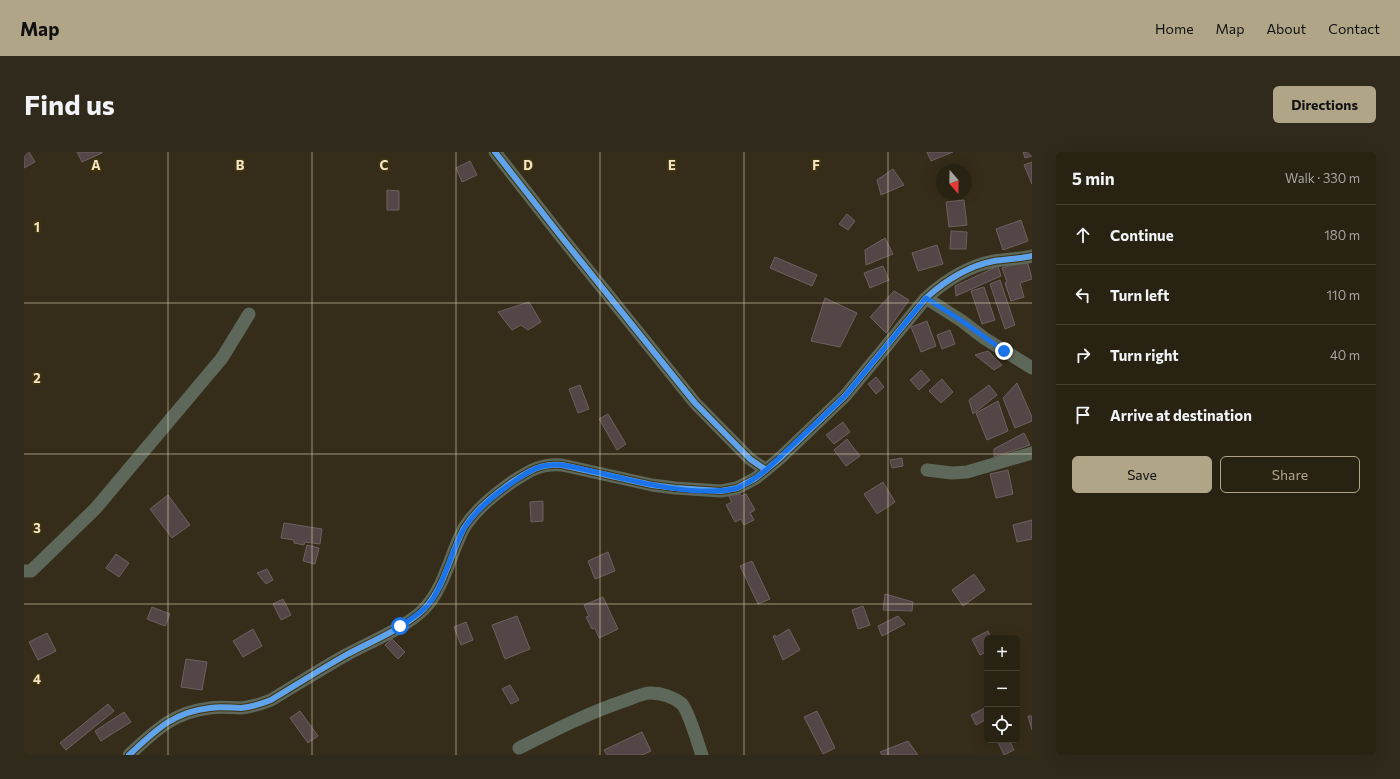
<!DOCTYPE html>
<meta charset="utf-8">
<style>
body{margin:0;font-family:Commissioner,sans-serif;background:#302a1c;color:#f1f3f6}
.controls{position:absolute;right:12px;bottom:12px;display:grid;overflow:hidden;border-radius:6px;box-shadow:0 4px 16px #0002}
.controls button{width:36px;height:36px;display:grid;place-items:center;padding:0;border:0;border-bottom:1px solid #443f33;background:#282213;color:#f1f3f6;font:20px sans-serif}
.compass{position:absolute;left:912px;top:12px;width:36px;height:36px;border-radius:50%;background:#282213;box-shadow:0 4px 16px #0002;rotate:160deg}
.stop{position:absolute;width:12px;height:12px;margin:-9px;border:3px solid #1a73e8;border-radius:50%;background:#fff}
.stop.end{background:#1a73e8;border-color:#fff;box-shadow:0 1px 4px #0008}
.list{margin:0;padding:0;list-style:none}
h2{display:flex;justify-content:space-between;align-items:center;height:52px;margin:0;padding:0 16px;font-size:17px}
h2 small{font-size:13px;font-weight:400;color:#a5a4a0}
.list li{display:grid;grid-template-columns:26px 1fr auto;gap:12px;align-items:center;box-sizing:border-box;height:60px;padding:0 16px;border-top:1px solid #443f33}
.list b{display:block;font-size:15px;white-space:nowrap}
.list em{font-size:13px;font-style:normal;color:#a5a4a0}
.actions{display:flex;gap:8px;padding:12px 16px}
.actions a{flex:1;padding:9px 0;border:1px solid #b1a588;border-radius:6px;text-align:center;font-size:14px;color:#b1a588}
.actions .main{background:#b1a588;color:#111}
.icon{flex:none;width:22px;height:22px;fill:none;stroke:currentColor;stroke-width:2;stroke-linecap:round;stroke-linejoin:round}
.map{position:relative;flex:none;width:1008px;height:603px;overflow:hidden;border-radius:6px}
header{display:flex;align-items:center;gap:24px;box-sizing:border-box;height:56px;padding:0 20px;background:#b1a588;color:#111}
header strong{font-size:19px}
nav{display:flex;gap:22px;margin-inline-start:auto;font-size:14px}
.intro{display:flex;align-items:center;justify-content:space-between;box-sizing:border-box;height:96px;padding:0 24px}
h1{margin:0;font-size:28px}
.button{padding:10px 18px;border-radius:6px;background:#b1a588;color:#111;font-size:14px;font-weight:700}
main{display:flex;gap:24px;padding:0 24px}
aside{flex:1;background:#282213;border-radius:6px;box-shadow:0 4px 16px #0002}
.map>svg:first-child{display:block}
.building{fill:#544647;stroke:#6e6061}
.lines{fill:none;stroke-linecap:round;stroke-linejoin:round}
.minor{stroke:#5d685a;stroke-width:13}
.cycleway-casing{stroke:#41330d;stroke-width:8}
.cycleway{stroke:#60a3ed;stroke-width:6}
.route{stroke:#1a73e8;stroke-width:5}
.grid{fill:none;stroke:#f4e6c4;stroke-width:1;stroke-opacity:0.55}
.grid-label{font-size:13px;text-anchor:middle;font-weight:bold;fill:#f4e6c4;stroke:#41330d;stroke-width:4;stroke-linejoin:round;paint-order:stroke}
</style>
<header>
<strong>Map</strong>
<nav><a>Home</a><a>Map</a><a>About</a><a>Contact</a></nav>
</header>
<div class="intro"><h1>Find us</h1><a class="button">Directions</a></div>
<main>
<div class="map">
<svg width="1008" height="603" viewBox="0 0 1008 603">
<rect width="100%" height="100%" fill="#352d19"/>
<path class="building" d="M0 0H5L11 10 0 16Z
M53 0H78V1L58 10Z
M903 0H929L907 9Z
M999 0H1008V4L1001 6Z
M446 9 453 23 438 30 432 16Z
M1008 10V32L1000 13Z
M869 17 880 33 857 43 853 28Z
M363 38 375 39V58H363Z
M940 48 943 73 925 75 922 50Z
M823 62 831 69 824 78 815 72Z
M997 68 1004 89 979 98 972 77Z
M927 79 943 80 942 97H926Z
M861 86 869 102 842 113 841 98Z
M913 93 919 112 894 119 888 101Z
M751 105 793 123 788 134 746 116Z
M1003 108 1008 127 996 131 1000 145 987 149 981 131 983 130 978 116Z
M859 114 865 128 846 136 840 121Z
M974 114 977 124 932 144 931 134Z
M976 128 991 173 981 177 966 132Z
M960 135 971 168 958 172 947 139Z
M870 139 885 148 862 181 846 165Z
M801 146 833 161 816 195 787 189Z
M505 150 517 170 504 178 497 173 488 178 474 160Z
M903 169 912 194 897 200 887 175Z
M926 178 931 192 918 197 913 183Z
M964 199 978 213 970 218 951 203Z
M897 218 906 228 895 238 886 228Z
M852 225 860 235 852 242 844 232Z
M918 227 929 240 917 251 905 239Z
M993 231 1008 265V269L991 276 979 246Z
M556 233 565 257 554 261 545 237Z
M965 233 973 243 949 262 945 248Z
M974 249 984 279 963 288 952 261Z
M584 262 602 292 593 298 575 267Z
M819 270 826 280 810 292 802 283Z
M1000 281 1006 293 970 305V297Z
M823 287 836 304 822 314 810 298Z
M878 306 879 314 868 316 866 308Z
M984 318 989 342 972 346 966 322Z
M859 330 871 350 853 362 840 342Z
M713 337 717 344 722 342 731 358 726 361 730 368 720 373 717 367 711 370 702 353 708 350 704 343Z
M144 343 166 373 148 386 126 357Z
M519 349V369L507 370 506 350Z
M1008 368V387L993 390 989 373Z
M260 371 298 377 296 392 281 390 280 393 270 391V388L257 386Z
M283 393 295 396 291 412 279 409Z
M584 400 591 419 571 427 564 409Z
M92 402 105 411 95 425 82 416Z
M728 409 746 447 734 452 716 414Z
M243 417 249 428 242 432 233 421Z
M950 422 961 438 939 454 928 438Z
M861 442 889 450 888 459 859 458Z
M579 445 594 477 575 486 571 476 568 477 562 465 565 464 560 453Z
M259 447 267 463 257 468 249 452Z
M839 454 846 473 834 477 828 458Z
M128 455 146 462 141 474 123 467Z
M493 464 506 497 481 507 468 473Z
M874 464 881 472 858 484 854 474Z
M442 470 449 488 437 493 430 475Z
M229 477 238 494 219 505 209 489Z
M765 477 776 498 759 508 749 484 751 483 752 485Z
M964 479 967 486H963V500L956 503 948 487Z
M23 481 32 499 14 508 5 490Z
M368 487 381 500 374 507 361 493Z
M162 507 183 510 178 538 157 535Z
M486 533 495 548 487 552 478 537Z
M84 552 90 559 42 598 36 591Z
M963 555V567L952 573 947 563Z
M276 559 294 584 284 591 266 566Z
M793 559 811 596 799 602 780 565Z
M100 560 107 570 77 589 71 579Z
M1004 564H1008V578Z
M618 580 627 599 618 603H583L580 598Z
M973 588H985L990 598 980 603Z
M884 589 894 603H858L856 600Z"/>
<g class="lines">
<path class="minor" d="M471 0 539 87 671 251 726 307 742 318
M902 146 938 169 960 186 1008 216
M903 318 928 321 943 320 1008 301
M0 419H7L72 356 198 206 225 162
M495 596C529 579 564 561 600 549 609 546 618 541 627 541 637 541 650 545 658 552 665 560 674 592 678 603
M105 603C131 579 149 560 186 556 197 554 207 556 217 556 228 555 237 552 247 548 272 533 297 517 322 503 346 490 381 476 400 457 421 435 426 402 440 376 452 357 470 343 488 330 505 319 517 311 538 313L628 333 651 336 697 339 713 336 732 326 755 307 821 244 902 146C922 128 944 114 970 109 983 107 996 107 1008 104"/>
<g class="cycleway-casing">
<path id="cycleway" d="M471 0 539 87 671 251 726 307 742 318
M105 603C131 579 149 560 186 556 197 554 207 556 217 556 228 555 237 552 247 548 272 533 297 517 322 503 346 490 381 476 400 457 421 435 426 402 440 376 452 357 470 343 488 330 505 319 517 311 538 313L628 333 651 336 697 339 713 336 732 326 755 307 821 244 902 146C922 128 944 114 970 109 983 107 996 107 1008 104"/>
</g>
<use href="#cycleway" class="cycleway"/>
</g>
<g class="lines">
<path class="route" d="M376 474C388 466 402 458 410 445 423 423 428 396 441 375 453 357 470 343 488 331 505 319 516 311 538 313 583 321 627 336 674 339 687 339 700 340 713 336 724 332 733 325 742 318L821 244 902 146 938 169 980 199"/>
</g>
<path class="grid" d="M144 0V603M288 0V603M432 0V603M576 0V603M720 0V603M864 0V603M0 151H1008M0 302H1008M0 452H1008"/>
<g class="grid-label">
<text x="72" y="18">A</text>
<text x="216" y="18">B</text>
<text x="360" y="18">C</text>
<text x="504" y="18">D</text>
<text x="648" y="18">E</text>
<text x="792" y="18">F</text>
<text x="13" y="80">1</text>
<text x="13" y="231">2</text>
<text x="13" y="381">3</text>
<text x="13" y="532">4</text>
</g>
</svg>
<div class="controls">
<button>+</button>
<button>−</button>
<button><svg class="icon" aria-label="locate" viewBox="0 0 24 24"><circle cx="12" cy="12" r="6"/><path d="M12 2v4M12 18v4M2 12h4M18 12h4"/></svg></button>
</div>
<svg class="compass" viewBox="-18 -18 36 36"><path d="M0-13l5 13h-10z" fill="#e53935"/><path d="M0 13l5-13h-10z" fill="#a5a4a0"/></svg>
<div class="stop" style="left:376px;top:474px"></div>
<div class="stop end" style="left:980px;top:199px"></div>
</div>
<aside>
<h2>5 min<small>Walk · 330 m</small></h2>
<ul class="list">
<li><svg class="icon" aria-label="ahead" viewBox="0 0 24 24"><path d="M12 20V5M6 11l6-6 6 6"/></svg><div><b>Continue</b></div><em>180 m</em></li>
<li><svg class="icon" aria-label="left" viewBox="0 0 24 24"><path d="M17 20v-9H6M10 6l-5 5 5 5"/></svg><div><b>Turn left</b></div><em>110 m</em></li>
<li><svg class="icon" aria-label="right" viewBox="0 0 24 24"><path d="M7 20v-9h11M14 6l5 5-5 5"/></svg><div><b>Turn right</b></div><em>40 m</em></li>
<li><svg class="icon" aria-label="arrive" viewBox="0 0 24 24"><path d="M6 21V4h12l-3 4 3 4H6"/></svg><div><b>Arrive at destination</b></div></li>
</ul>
<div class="actions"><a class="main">Save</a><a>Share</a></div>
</aside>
</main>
